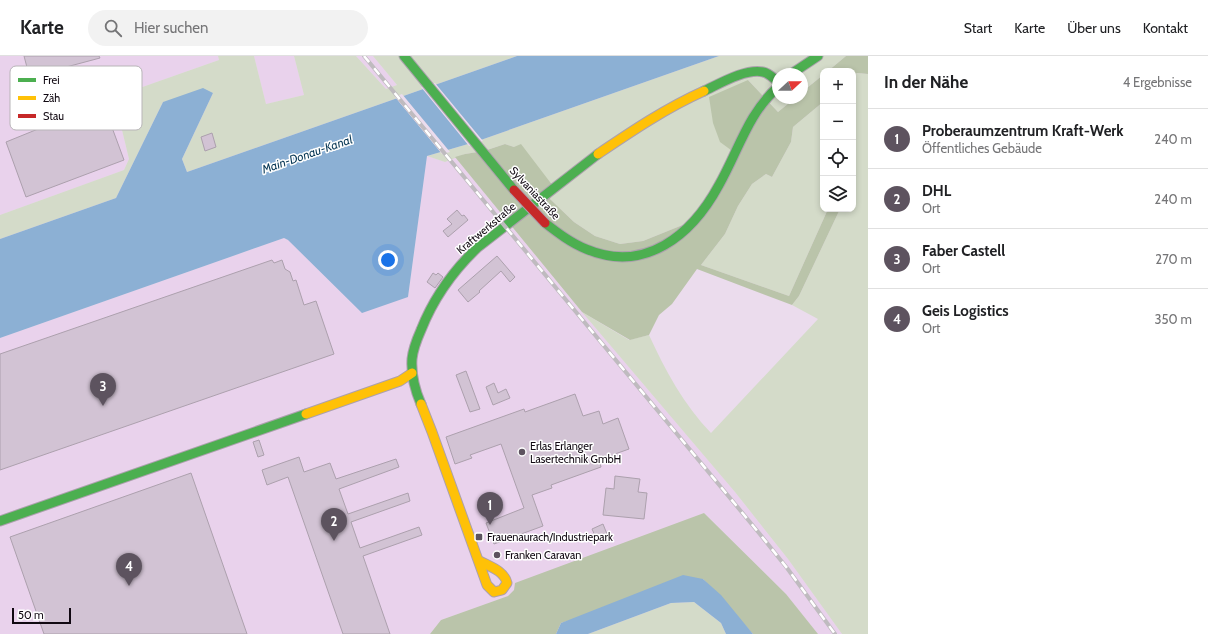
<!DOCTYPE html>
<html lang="de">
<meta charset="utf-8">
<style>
body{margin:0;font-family:Cabin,sans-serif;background:#f2f2f2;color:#202124}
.controls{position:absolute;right:12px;top:12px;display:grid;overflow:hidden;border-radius:8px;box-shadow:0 2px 6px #0003}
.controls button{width:36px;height:36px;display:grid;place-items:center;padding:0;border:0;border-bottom:1px solid #e0e0e0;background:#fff;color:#202124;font:20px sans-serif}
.compass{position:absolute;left:772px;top:12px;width:36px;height:36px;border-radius:50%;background:#fff;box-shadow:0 2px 6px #0003;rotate:69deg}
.scale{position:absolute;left:12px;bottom:10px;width:59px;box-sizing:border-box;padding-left:4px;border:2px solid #110912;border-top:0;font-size:11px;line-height:14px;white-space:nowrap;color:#110912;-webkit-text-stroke:3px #fff;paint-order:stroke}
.you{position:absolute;left:388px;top:204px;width:14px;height:14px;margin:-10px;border:3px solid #fff;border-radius:50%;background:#1a73e8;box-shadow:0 0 0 6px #1a73e833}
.badge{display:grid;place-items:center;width:26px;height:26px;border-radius:50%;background:#5d535f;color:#fff;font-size:13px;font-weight:700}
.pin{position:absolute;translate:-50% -33px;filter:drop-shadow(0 1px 2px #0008)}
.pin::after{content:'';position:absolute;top:21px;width:14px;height:12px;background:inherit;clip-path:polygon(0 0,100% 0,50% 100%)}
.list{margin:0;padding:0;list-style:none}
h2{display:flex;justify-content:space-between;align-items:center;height:52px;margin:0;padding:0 16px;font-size:17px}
h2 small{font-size:13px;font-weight:400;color:#757577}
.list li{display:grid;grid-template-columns:26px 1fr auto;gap:12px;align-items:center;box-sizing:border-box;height:60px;padding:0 16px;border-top:1px solid #e0e0e0}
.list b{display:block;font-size:15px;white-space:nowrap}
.list p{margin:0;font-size:13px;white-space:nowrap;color:#757577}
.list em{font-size:13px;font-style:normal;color:#757577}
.icon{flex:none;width:22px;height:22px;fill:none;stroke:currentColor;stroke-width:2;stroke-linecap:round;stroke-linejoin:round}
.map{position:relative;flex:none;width:868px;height:578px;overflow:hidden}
header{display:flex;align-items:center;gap:24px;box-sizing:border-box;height:56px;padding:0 20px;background:#fff;border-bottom:1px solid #e0e0e0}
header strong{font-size:19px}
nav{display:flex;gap:22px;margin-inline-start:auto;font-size:14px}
.search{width:280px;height:36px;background:#f2f2f2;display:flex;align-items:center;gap:10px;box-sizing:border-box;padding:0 14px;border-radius:22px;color:#757577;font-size:15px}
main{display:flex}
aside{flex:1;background:#fff}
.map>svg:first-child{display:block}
.built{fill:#e9d2ec}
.green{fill:#d4dbc9}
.forest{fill:#bac4aa}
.water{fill:#8cb0d4}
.pier{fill:#ebdced}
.building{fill:#d2c3d4;stroke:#aca0ad}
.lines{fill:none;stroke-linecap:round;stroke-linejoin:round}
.fast-casing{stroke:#aca0ad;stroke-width:11}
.slow-casing{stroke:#aca0ad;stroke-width:11}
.fast{stroke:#4caf50;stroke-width:9}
.slow{stroke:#ffc107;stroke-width:9}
.rail-casing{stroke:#bfbbbf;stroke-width:4}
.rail{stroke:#fff;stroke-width:2.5;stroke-dasharray:8;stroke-linecap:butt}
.jam-bridge-casing{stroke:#aca0ad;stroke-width:11;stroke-linecap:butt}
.jam-bridge{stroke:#c62828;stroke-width:9}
.poi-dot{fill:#5d535f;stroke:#fff;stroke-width:1.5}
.labels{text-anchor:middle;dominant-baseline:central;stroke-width:3;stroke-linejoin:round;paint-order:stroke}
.street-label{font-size:11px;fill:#110912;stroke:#fff}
.poi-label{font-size:11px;fill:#110912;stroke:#fff;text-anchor:start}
.water-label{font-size:12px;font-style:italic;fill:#063654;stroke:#fff}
.key{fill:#fff;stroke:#b8b5b8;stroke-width:1}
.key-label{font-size:11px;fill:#110912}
</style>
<header>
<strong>Karte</strong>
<div class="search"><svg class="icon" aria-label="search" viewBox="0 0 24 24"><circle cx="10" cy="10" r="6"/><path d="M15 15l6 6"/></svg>Hier suchen</div>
<nav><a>Start</a><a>Karte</a><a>Über uns</a><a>Kontakt</a></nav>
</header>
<main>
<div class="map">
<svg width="868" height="578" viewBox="0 0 868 578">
<rect width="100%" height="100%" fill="#ebdced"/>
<path class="built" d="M0 0H218L219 4 114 41 129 103 124 114 0 159Z
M254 0H294L304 39 266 48Z
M356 0H373L397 29 386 33Z
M427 100 445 106 455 101 582 256 735 436 788 503 842 578H818L786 538 704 457 514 534 508 540 441 564 430 578H0V282L284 182 408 241Z"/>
<path class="green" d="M218 0H254L266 48 304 39 294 0H356L386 33 397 29 373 0H517L187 116 182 103 213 37 163 46 116 142 0 183V159L124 114 129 103 114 41 219 4Z
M719 0H846L828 15H823V19L802 36V18H778V42H795L778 56 748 24 735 97 695 164 643 185 620 188 595 180 574 166 550 143 514 91 505 88 484 95 465 98 445 106 427 100 475 86Z
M857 17 868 18V578H842L788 503 735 436 582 256 629 284 649 279C665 314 684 349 711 377L818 263 792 249 799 240 840 153H853V20Z
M823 46V153H828L789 240 701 209 725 178 738 150 752 128 766 118 772 121 791 86 793 71Z
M694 546 721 567 726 578H588L671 547Z"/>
<path class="forest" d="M846 0H868V18L857 17 853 20V15H828Z
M823 19V46L793 71 791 86 772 121 766 118 752 128 738 150 725 178 701 209 789 240 828 153H840L799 240 792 249 697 213 672 248 659 259 649 279 630 284 582 256 455 101 465 98 484 95 505 88 514 91 521 88 553 130 550 143 574 166 595 180 620 188 643 185 695 164 735 97 720 86 713 67 709 41 748 24 778 56 795 42H802V36Z
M704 457 786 538 818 578H753L703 523 561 567 556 578H430L441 564 508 540 514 534 515 527Z"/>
<path class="water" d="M517 0H719L475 86 427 100 408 241 362 257 288 184 284 182 0 282V183L116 142 163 46 203 32 213 37 182 103 187 116Z
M683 519 703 523 721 539 753 578H726L721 567 694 546 671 547 588 578H556L561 567Z"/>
<path class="pier" d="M435 27 483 85 469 90 421 31Z
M402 38 450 96 442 98 395 41Z"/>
<path class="building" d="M24 0H99L100 2 40 18 39 16 29 19Z
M100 39 124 104 26 141 6 86 38 73 34 63Z
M212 77 216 91 205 95 201 81Z
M457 154 462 160 464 159 468 164 448 181 443 175 452 168 447 163Z
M497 200 515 221 510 226 501 215 479 235 480 236 468 246 458 234Z
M272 204 274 207 282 204 285 213 290 216 293 225 296 224 304 249 316 245 334 298 0 414V298Z
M433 217 436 219 438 217 443 221 435 232 427 226Z
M466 315 480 353 470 356 456 319Z
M494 327 498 337 506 333 510 342 493 349 486 331Z
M575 338 583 360 599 355 603 368 618 362 629 393 615 398 616 401 600 407 601 411 551 429 552 432 532 439 543 470 494 488 486 467 524 452 501 388 470 399 472 402 455 408 446 381 524 353 525 356Z
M259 384 264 399 258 401 253 386Z
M299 401 304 416 330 407 336 423 396 403 399 411 339 433 348 458 408 437 410 445 351 466 360 492 419 471 422 479 363 500 390 578H343L288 421 267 429 262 414Z
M191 417 247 578H44L10 481Z
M615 420 640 423 638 436 647 437 644 463 603 459 606 432 614 433Z
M603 468 607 478 596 482 592 473Z"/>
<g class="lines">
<g class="fast-casing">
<path id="fast" d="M404 0 514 134
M791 18 818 0
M704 35C719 28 746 12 763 16 769 17 773 22 778 26
M545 167C558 177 571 187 586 193 645 218 692 179 719 129 738 96 748 57 778 31
M421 348C415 334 411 318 412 303 413 293 417 283 421 274 434 241 452 216 477 192L598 98
M0 465 306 358"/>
</g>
<g class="slow-casing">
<path id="slow" d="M598 98C632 75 666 52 704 35
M421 348 432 376 487 529 494 536 502 534 507 527C504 514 488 510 478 504
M306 358 400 325 412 317"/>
</g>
<use href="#fast" class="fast"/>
<use href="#slow" class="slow"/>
<g class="rail-casing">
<path id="rail" d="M364 0 759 477 787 512 835 578"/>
</g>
<use href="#rail" class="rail"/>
<g class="jam-bridge-casing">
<path id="jam-bridge" d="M514 134 545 167"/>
</g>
<use href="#jam-bridge" class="jam-bridge"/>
</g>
<g class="poi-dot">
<circle cx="522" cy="396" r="4"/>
<rect x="475" y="477" width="8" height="8" rx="2"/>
<circle cx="497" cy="499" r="4"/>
</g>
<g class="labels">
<g class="street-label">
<text transform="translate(535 137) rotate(47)">Sylvaniastraße</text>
<text transform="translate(486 172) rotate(-40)">Kraftwerkstraße</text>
</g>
<g class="poi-label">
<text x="530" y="390">Erlas Erlanger<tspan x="530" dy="13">Lasertechnik GmbH</tspan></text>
<text x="487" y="481">Frauenaurach/Industriepark</text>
<text x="505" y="499">Franken Caravan</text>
</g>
<g class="water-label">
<text transform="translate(307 98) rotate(-19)">Main-Donau-Kanal</text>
</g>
</g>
<rect x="10" y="10" width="132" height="64" rx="6" class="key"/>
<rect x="18" y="22" width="18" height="4" fill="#4caf50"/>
<rect x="18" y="40" width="18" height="4" fill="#ffc107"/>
<rect x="18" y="58" width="18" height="4" fill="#c62828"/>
<g class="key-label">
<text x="43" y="28">Frei</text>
<text x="43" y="46">Zäh</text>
<text x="43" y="64">Stau</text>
</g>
</svg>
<div class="controls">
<button>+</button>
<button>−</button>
<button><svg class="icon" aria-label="locate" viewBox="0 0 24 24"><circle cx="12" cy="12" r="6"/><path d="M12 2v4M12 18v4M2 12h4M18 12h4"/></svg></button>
<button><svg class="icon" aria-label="layers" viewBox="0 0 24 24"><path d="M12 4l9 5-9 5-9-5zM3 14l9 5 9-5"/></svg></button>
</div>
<svg class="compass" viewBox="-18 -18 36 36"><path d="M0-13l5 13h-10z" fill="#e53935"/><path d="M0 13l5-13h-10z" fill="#757577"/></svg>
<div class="scale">50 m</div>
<div class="you"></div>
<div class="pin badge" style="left:490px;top:469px">1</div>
<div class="pin badge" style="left:334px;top:485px">2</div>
<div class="pin badge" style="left:103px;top:350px">3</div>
<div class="pin badge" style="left:129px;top:530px">4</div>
</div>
<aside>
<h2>In der Nähe<small>4 Ergebnisse</small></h2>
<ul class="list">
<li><span class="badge">1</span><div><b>Proberaumzentrum Kraft-Werk</b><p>Öffentliches Gebäude</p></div><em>240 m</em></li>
<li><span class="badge">2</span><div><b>DHL</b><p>Ort</p></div><em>240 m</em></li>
<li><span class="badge">3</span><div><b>Faber Castell</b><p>Ort</p></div><em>270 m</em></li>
<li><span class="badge">4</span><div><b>Geis Logistics</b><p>Ort</p></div><em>350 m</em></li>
</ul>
</aside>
</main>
